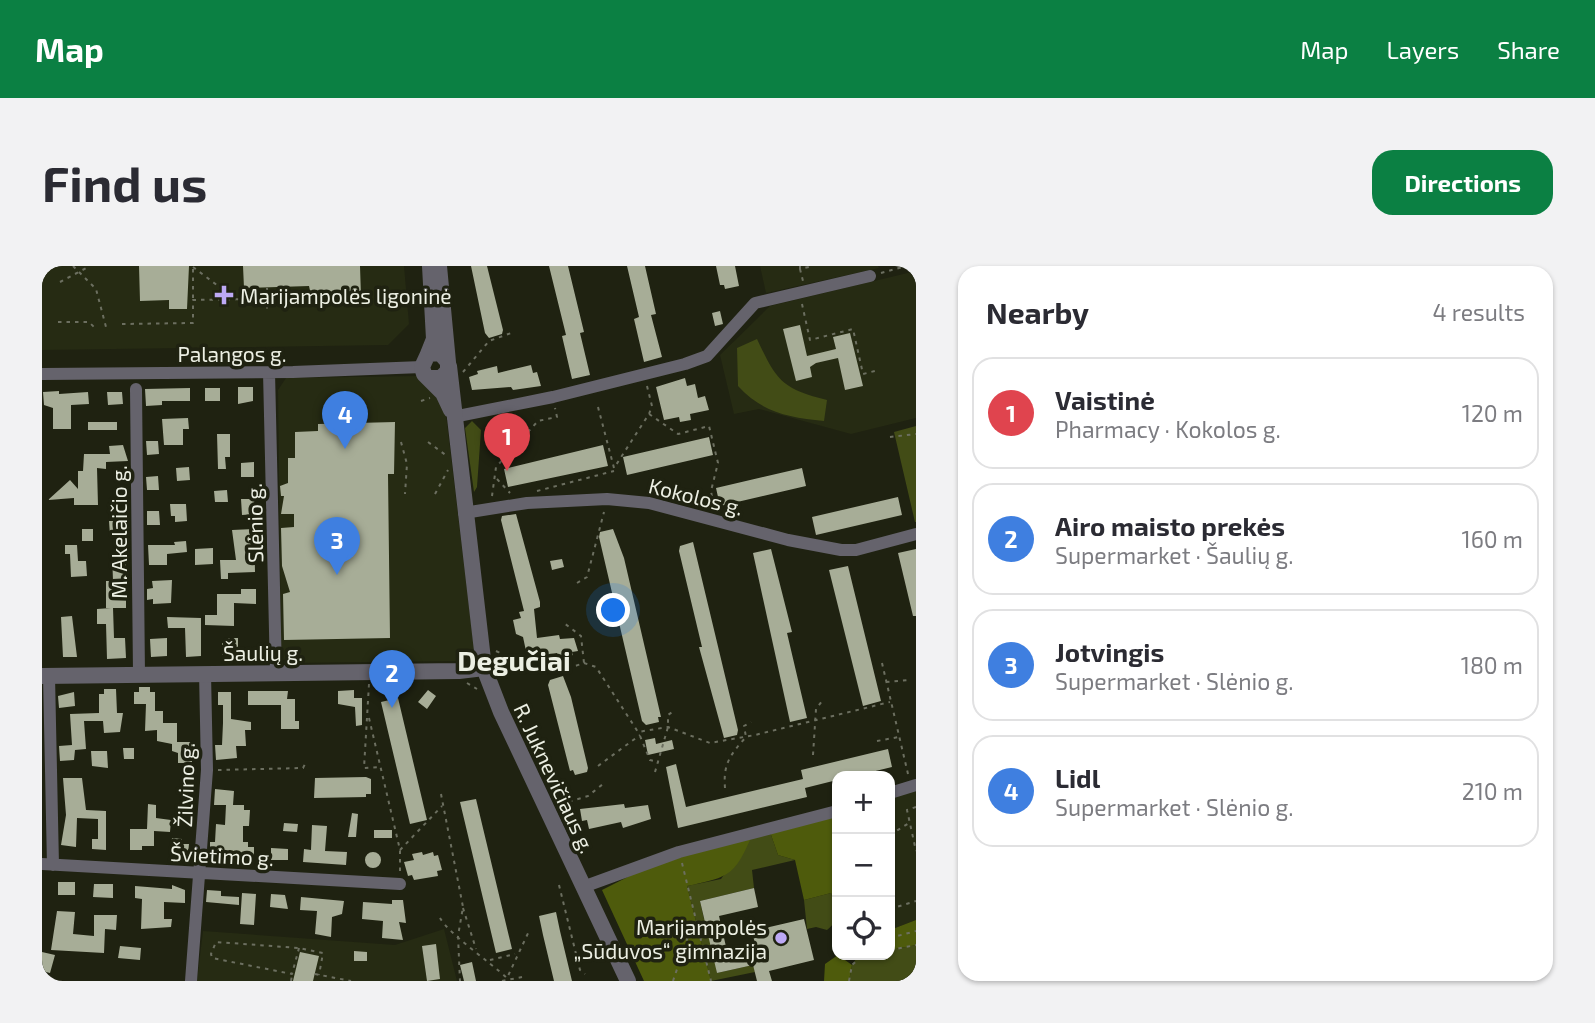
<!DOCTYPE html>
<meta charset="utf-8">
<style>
body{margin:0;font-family:"Exo 2",sans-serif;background:#f2f2f3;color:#2b2b33}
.controls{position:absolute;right:21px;bottom:21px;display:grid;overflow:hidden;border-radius:14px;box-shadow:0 2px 5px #0004}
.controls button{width:63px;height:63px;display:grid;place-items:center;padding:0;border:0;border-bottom:2px solid #e1e1e2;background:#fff;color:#2b2b33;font:35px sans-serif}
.you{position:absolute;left:572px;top:345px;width:24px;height:24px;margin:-18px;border:5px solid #fff;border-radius:50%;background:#1a73e8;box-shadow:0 0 0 10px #1a73e833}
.badge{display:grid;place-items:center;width:46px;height:46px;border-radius:50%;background:#0b8043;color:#fff;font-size:23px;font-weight:700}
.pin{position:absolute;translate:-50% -58px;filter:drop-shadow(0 2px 4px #0008)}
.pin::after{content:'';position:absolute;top:37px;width:24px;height:21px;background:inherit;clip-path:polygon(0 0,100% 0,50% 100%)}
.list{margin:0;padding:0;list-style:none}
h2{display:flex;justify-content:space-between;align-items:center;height:91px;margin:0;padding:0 28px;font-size:30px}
h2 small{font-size:23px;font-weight:400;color:#7c7c81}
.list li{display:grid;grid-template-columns:46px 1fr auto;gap:21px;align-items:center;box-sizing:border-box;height:112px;margin:0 14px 14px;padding:0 14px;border:2px solid #e1e1e2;border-radius:21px}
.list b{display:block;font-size:26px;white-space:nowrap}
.list p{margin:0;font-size:23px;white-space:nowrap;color:#7c7c81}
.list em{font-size:23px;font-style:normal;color:#7c7c81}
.icon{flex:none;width:38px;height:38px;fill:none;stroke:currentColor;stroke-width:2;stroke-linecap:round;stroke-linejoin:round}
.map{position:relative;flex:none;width:874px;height:715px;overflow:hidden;border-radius:21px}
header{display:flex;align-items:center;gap:42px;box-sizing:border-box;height:98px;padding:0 35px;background:#0b8043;color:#fff}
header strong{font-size:33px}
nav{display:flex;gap:38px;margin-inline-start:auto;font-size:24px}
.intro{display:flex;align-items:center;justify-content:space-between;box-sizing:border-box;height:168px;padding:0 42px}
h1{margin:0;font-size:49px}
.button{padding:18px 32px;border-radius:21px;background:#0b8043;color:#fff;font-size:24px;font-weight:700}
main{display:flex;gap:42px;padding:0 42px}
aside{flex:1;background:#fff;border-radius:21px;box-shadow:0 2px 5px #0004}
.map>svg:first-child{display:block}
.built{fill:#262b13}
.green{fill:#424c16}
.forest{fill:#4e5b0c}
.building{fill:#a7ad97}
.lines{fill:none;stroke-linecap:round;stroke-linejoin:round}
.path{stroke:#6c6f60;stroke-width:2;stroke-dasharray:3.5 5;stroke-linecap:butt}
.minor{stroke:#65636c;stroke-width:12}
.tertiary{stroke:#65636c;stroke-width:16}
.poi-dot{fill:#bda9f5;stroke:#1f2211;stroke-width:2.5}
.labels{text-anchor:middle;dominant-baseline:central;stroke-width:7;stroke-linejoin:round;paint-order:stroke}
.poi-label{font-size:21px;fill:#ecefe3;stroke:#1f2211;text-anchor:start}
.street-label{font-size:21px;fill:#ecefe3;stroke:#1f2211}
.district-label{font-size:28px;font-weight:bold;fill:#ecefe3;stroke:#1f2211}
</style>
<header>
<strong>Map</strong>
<nav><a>Map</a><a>Layers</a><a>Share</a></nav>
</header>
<div class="intro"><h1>Find us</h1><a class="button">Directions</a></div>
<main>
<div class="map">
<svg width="874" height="715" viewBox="0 0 874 715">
<rect width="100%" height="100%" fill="#1f2211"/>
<path class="built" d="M0 0H362L367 58 346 79 0 84Z
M718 0H836L837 2 724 27Z
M874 5V152L809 168 717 143 692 148 678 89 728 40Z
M375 110 383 112 403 141 432 382 422 393 414 395 244 397 240 392 239 374 236 124 244 112Z
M874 523V654L848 664V532Z
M402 663 415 715H155L161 665 353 679Z"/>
<path class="green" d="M715 73C735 115 739 122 785 134L782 155C746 151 721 147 696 120L695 82Z
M430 155 439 164 435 221 432 226 423 162Z
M874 160V256H873L852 166Z
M727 563 736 589 753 594 710 604 712 622 658 635 662 653 667 652 675 707 711 699 713 706 669 715 645 620 679 613 711 567Z
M789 627C794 642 799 653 785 664L774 661 765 663 762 634Z
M874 679V715H807L810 699 816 690 848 689V684Z"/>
<path class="forest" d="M791 551 795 569V645L789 627 762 634 753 594 736 589 727 563Z
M711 567C693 609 689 611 645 620L669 715H602L560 624 631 588Z
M874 654V679L848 684V664Z
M796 689 810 699 807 715H782L783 698Z"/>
<path class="building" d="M97 0H147L145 43H127V34L98 35Z
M201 0H318L319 30 283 31V39H271L267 20 202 22Z
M429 0H445L461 64 460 68 447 72 443 67Z
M507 0H526L542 66 538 67 548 109 530 113 520 70 524 69Z
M585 0H603L614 48 609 49 620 91 602 96 592 53 597 51Z
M674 0H693L697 20 683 23 682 19H678Z
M678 45 681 58 673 60 670 47Z
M758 59 765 90 794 83 791 71 808 67 821 120 803 124 796 92 774 97 768 101 770 111 754 115 741 63Z
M489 99 491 107 495 106 499 120 471 124 469 121 430 124 427 111 436 108 435 105 455 100 456 107Z
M643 112 645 120 653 118 656 132 663 130 667 144 648 148 649 154 638 156 637 151 622 154 614 121Z
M196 121H211V135L196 138Z
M148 122V135H120V139L104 140 103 123Z
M163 122H178V135H163Z
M17 125V128L46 126 47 138 29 139V163H11V142L2 139 1 126Z
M65 126H80L81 138 66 139Z
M146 152 147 163H141V179H122L120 153Z
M46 156H75V164H46Z
M353 156 352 208H346L348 372 242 374 241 328 248 326 240 300 239 262 252 261V248H239L242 230H239L238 220 246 217V192H253V166L276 165V158Z
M175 168H188V191H183L184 203H176Z
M667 171 671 189 585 209 581 191Z
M104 175H116L117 188 105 189Z
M81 179 86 195 64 196V203L55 202 56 239H32V232L6 234 28 214 36 223V205H41L42 188H68L67 180Z
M561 179 566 200 466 221 462 203Z
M212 196V211H199V197Z
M147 201 148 214 135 215 134 202Z
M760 202 764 220 678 240 674 222Z
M116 210 117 224H105L104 211Z
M185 224 186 236H173L172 225Z
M856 231 860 249 774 269 770 251Z
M199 233H212L214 248 200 249Z
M128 238H144L145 255 133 256V250H129Z
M105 245H117L118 259H105Z
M474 248 498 336V341L492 343 495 372 517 369 518 373 532 372 536 385 530 386 531 389 517 393 515 387 491 394 488 384 484 385 481 371 474 368 471 354 479 352 477 346 482 345 459 254 460 250Z
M67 255H83V269H68Z
M40 263H51V275H40Z
M212 263 213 306 186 307V313H179L178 294H194L190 264Z
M571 263 582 292 619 451H616L617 456 604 459 600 455 557 271 558 266Z
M144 275 145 286 125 288V299H107L106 279H133L132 276Z
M651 276 696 464 695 469 682 472 657 381H660L637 285 638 280Z
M23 279H35L36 295H44L45 310 29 311 28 288H23Z
M171 282V298L153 299V283Z
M729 283 750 366 745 367 765 452 748 456 711 287Z
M874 283V350H871L856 287Z
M70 287H84V342H71L72 372H83L84 392 65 393 64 358H55V343L69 342H64V315H71Z
M520 293 522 301 510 304 508 295Z
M806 300 839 435 821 440 787 304Z
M130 314 129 337 111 338V333L105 334V323L111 322 110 315Z
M199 323H214V338L192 337V360L163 359V349H175V328H199Z
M30 350 35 391H21L19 351Z
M125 351 159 352V390L144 391 143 362H126Z
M125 372V390L109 391 108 373Z
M186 372H196V389H180V377H186Z
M521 410 529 431 546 502 545 506 533 509 531 504 528 505 506 419 508 414Z
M97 421H108V426H113V445H121V457H135V476H150V497H136V487L130 485V478L115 475V464L103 465 104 438H92V426H97Z
M62 423H74L75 447H81L78 466 62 467 61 455H42L44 483 33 484 32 494 18 495 17 480 30 479 28 448 57 447V428H62Z
M312 424V432H320V459L314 460 313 441 296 438V425Z
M386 424 394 430 385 443 376 436Z
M206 425H246L245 433H253V455H257V463H239V439H206Z
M32 426 33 440 17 442 16 430Z
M176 426H189V453L209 456V464H203L204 480H194L195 492 174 494 173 479H180L181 457V439H176Z
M356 432 385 554 368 558 339 436Z
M613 472 614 478 630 474 632 483 606 489 603 474Z
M81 482H92V493H82Z
M846 483 850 501 813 510H795V514L763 522 765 531 636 562 624 501 634 498 644 541 761 513 759 504Z
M49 485H65L66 502 50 500Z
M324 511 329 513V528H324V531L272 532 273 512Z
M21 512H40L44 544 64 545V584L50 583V573H56V553L35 552 34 581 19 579 24 549Z
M173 523 192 525 191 539H202V544H208L207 560H201V576H206V581H212V592L168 591V576H173L174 558 183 559 184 539H172Z
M434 533 470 683 454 687 418 536Z
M106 538 114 539V552L129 554 128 566 112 565V580H100V584H88V563H105Z
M582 538 583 542 606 539 609 553 581 562 579 556 547 563 545 554 540 555 538 543Z
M310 547 316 548 314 571H306Z
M242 557 256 558 255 566 241 565Z
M270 559 285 560 283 585 305 586 304 599 261 596 262 583 269 584Z
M332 564H350V572H332Z
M130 572 140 573 139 578H147L146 588 129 586Z
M229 582 246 583V594H229Z
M380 586 381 589 391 586 392 590 396 589 400 604 395 605 396 610 372 614 370 609 366 610 362 596 372 594 370 588Z
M323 594a8 8 0 1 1 16 0a8 8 0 1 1-16 0Z
M16 616H33V629H16Z
M52 618H71V632L51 631Z
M130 619 143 624V637L122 636V653H130L129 661 99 663 100 633 93 632V620L130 623Z
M712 622 716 641 677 650 685 685 713 678 710 665 762 653 772 694 727 705 730 715H715L711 699 675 707 658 635Z
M165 624 179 625V630L197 631V639L164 636Z
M200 627 214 628 212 659 198 658Z
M229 628 243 629 246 643 228 641Z
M259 631 302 635 300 648 290 651 289 671 273 668 275 645 258 644Z
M350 634H361L364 657 357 656 361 674 340 672 341 655 320 653 321 636 350 638Z
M15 645 33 646 31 668 52 670V649H75L74 664 63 663 62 687 9 684Z
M514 646 518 665 530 715H512L501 669 497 650Z
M394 678 398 713 385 715 380 680Z
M78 680 99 682 98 694 76 692Z
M312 685 325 686V695H312Z
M0 686 13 689 8 707 0 705Z
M258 686 277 690 271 715H251Z
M430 696 434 715H422L418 699Z"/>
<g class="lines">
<path class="path" d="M31 0 54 23 64 61
M758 0V3L771 0
M151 1 192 32
M151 3V33
M758 3 761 15
M839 7 864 0
M18 16 48 0
M225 22V43
M760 38 768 74 811 63 821 108 833 105
M16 56H47L53 62
M80 58 151 57V34L267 32
M421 106 447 75 472 66
M605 120 610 140 607 148
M379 135 388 132
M556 141 572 202 607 148 636 168 667 160 676 197 669 225 672 243
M848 171 874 168
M359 176 365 198 363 228
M386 176 405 190
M455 213 468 227
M495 225 572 205
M393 228 406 204
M450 230 454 201 496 155 515 151 513 142
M535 317 545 311 562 246
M454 385C491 404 501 412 542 397L539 370 522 357
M542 397 554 401 596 466 626 461 668 477 713 469 848 436
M840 397 866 508
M844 416 868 414
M425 417 435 423
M327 418 322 502 337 501
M327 452 358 584V605
M598 470 608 494 617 496
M835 475 857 471
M771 489 774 443 780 435
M556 500 598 469
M176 504 261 502 264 496
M613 506 626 461V449L633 444
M683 522C681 498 688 489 704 471L702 460 709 456
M399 528 421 641 416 670 418 715
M519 538 546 530 561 518
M874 541 865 544 874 585
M848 569 867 557
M358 584 400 540
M640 597 669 715
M517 619 538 704 543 708
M421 642 434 683
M848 643 874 635
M398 652C407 668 449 697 465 712L488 663
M848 672 874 665
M257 682 250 708 170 692 169 688 174 676 257 682 281 687 277 709
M848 684 874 679
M448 694 473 688
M273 708 309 715
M249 715 250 709
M460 715 480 711
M631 715 652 653
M807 715 810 699 821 689"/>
<path class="minor" d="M227 106 234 408
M0 108 251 106 380 101
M94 123 97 408
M411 151 511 131 643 98 665 90 713 37 828 10
M422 247 485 237 565 233 607 237 746 274 799 284H814L874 268
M7 410 11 599
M848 527 874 519
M0 598 358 618
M541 621 637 586 795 545
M149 715 165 504 163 407"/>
<path class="tertiary" d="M397 0 406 96
M386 88 392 73 388 0
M407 100 442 402 459 446 586 715
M389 112H399L406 105V96L398 87 386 88 380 101 382 108 401 127 409 144
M0 410 417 405 442 402"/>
</g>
<g class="poi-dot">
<path d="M178.5 18.5h7v7h7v7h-7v7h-7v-7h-7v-7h7z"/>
<circle cx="739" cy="672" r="7"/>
</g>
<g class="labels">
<g class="poi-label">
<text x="198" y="29">Marijampolės ligoninė</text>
<text x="725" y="660" text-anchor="end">Marijampolės<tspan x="725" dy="24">„Sūduvos“ gimnazija</tspan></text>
</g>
<g class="street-label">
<text x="190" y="87">Palangos g.</text>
<text transform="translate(654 230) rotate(14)">Kokolos g.</text>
<text transform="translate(212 257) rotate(-91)">Slėnio g.</text>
<text transform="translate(76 266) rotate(-90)">M. Akelaičio g.</text>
<text x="221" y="386">Šaulių g.</text>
<text transform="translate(513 512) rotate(65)">R. Juknevičiaus g.</text>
<text transform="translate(143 519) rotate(-88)">Žilvino g.</text>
<text transform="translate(180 589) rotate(3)">Švietimo g.</text>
</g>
<g class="district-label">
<text x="472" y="394">Degučiai</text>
</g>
</g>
</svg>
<div class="controls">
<button>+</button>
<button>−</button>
<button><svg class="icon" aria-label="locate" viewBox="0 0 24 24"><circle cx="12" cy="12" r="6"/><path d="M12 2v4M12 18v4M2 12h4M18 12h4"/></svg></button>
</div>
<div class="you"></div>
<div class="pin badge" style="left:465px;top:205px;background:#e0444e">1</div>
<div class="pin badge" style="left:350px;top:442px;background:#3f7fe0">2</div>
<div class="pin badge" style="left:295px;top:309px;background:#3f7fe0">3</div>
<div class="pin badge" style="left:303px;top:183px;background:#3f7fe0">4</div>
</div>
<aside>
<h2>Nearby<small>4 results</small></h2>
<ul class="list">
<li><span class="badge" style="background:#e0444e">1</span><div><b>Vaistinė</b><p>Pharmacy · Kokolos g.</p></div><em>120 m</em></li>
<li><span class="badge" style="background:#3f7fe0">2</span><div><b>Airo maisto prekės</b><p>Supermarket · Šaulių g.</p></div><em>160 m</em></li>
<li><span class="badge" style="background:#3f7fe0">3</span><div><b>Jotvingis</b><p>Supermarket · Slėnio g.</p></div><em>180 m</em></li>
<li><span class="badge" style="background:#3f7fe0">4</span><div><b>Lidl</b><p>Supermarket · Slėnio g.</p></div><em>210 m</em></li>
</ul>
</aside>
</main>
